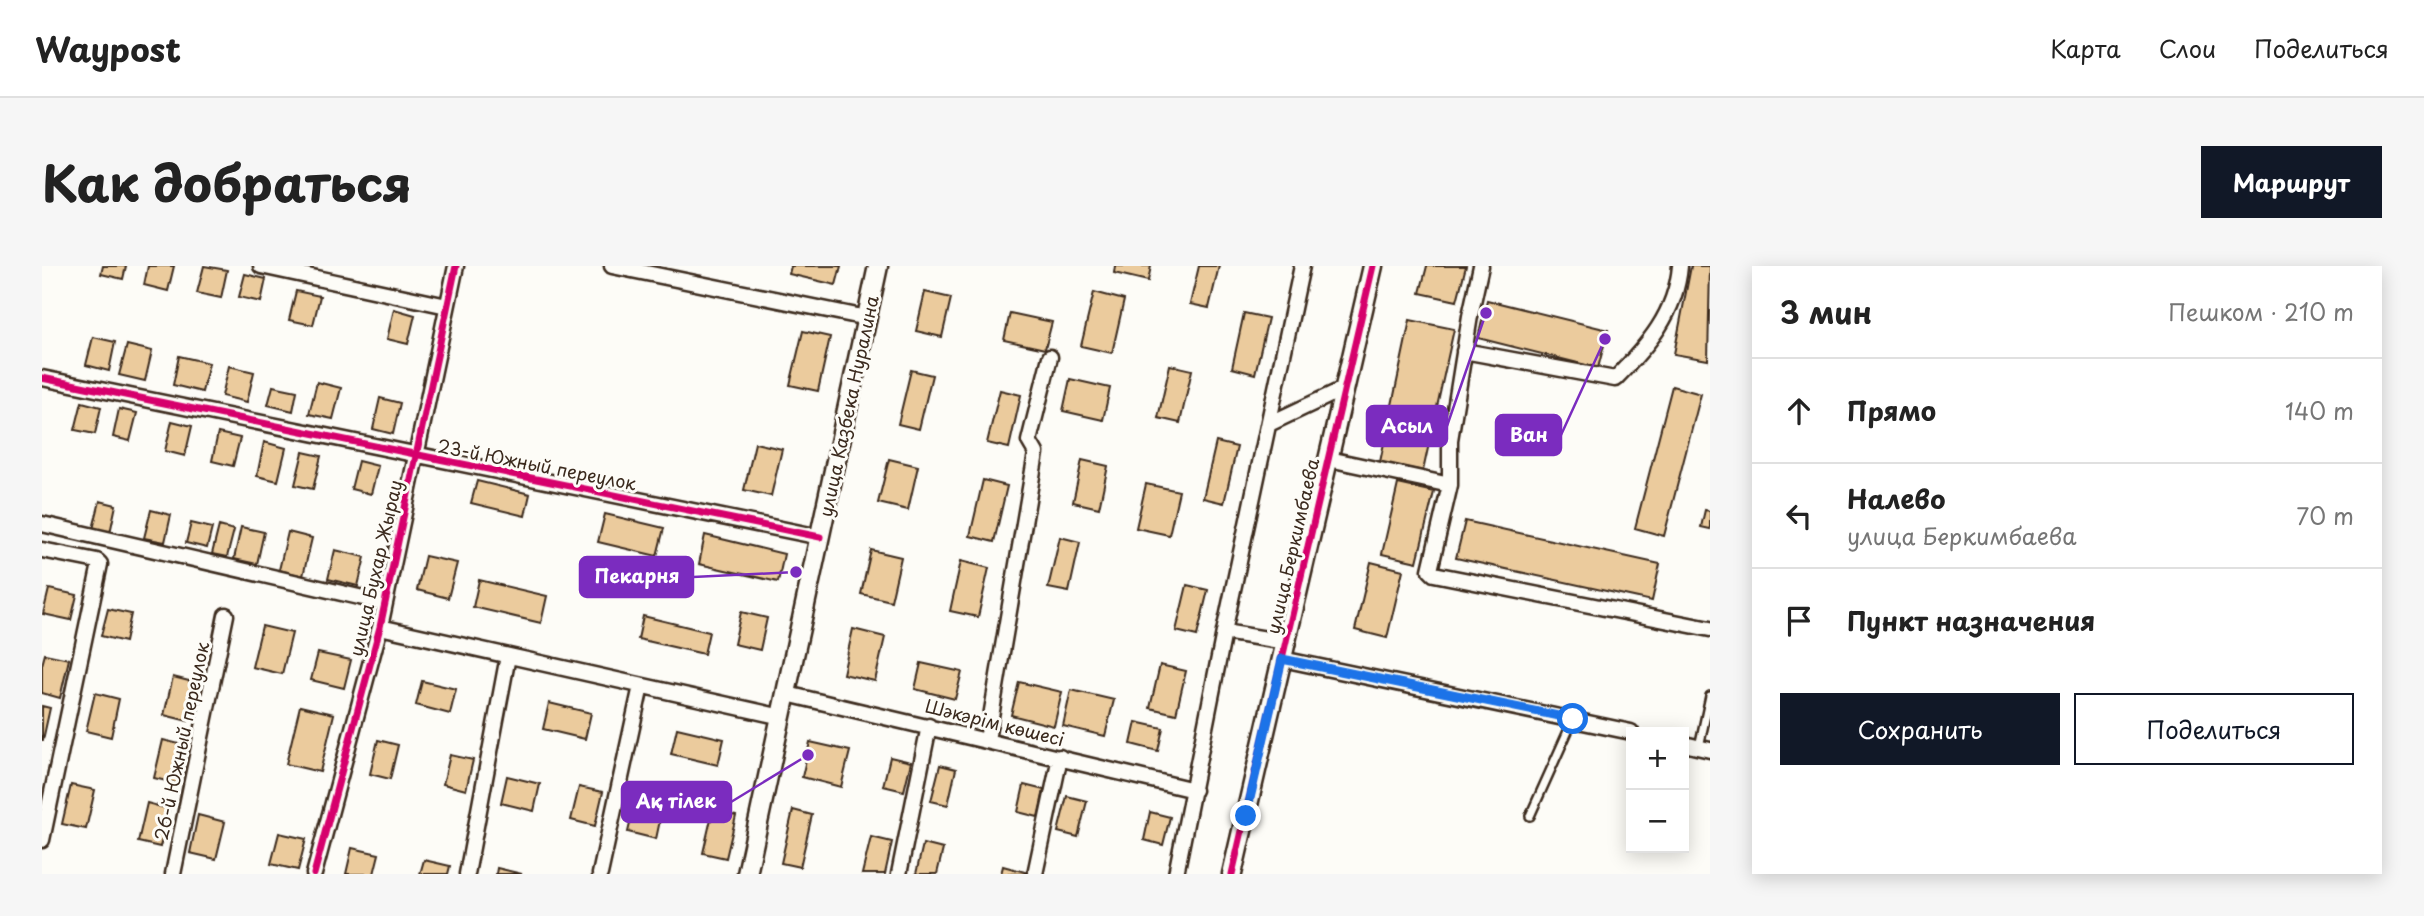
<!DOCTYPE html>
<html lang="ru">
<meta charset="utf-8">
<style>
body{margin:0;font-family:"Playpen Sans",sans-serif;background:#f6f6f6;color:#222}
.controls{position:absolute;right:21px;bottom:21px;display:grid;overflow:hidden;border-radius:0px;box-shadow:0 4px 18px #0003}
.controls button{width:63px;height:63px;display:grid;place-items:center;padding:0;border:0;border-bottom:2px solid #e0e0e0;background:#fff;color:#222;font:35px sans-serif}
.stop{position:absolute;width:21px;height:21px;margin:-16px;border:5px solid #1a73e8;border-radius:50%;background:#fff}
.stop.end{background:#1a73e8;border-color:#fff;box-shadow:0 2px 7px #0008}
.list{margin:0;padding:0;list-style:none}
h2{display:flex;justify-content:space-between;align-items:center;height:91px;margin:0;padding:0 28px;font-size:30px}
h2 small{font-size:23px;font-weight:400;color:#767676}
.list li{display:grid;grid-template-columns:46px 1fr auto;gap:21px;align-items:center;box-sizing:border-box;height:105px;padding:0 28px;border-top:2px solid #e0e0e0}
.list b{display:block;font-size:26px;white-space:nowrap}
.list p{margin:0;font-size:23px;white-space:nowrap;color:#767676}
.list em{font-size:23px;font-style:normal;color:#767676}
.actions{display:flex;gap:14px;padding:21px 28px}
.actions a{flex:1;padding:16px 0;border:2px solid #111827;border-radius:0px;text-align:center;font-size:24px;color:#111827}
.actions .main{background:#111827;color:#fff}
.icon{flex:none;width:38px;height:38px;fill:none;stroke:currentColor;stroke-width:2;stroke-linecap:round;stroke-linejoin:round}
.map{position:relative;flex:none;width:1668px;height:608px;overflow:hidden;border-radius:0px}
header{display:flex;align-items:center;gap:42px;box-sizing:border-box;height:98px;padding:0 35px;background:#fff;border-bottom:2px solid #e0e0e0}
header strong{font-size:33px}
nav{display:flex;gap:38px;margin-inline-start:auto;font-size:24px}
.intro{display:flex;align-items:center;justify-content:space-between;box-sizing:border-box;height:168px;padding:0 42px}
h1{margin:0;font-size:49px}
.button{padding:18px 32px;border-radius:0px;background:#111827;color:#fff;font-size:24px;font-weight:700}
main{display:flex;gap:42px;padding:0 42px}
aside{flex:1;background:#fff;border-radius:0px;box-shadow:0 4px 18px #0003}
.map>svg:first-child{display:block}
.building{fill:#ebcb9d;stroke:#3b2a1e;stroke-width:2}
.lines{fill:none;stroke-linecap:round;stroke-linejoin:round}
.service-casing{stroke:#3b2a1e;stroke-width:12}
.minor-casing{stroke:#3b2a1e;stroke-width:19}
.tertiary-casing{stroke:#3b2a1e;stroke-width:23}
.service{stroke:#fdfcf7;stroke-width:7}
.minor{stroke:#fdfcf7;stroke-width:14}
.tertiary{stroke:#fdfcf7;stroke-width:18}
.cycleway-casing{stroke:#fdfcf7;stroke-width:11}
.cycleway{stroke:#d6006c;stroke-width:7}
.route{stroke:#1a73e8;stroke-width:9}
.labels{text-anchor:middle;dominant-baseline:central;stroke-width:6;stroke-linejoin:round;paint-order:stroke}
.street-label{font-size:18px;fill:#3b2a1e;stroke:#fdfcf7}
.leader{fill:none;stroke:#7b2cbf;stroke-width:2.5}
.callout-dot{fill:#7b2cbf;stroke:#fdfcf7;stroke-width:2.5}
.callout{fill:#7b2cbf;stroke:#7b2cbf;stroke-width:2.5}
.callout-label{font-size:19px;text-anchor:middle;font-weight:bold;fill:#fff}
</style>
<header>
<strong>Waypost</strong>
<nav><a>Карта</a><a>Слои</a><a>Поделиться</a></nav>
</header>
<div class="intro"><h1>Как добраться</h1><a class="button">Маршрут</a></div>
<main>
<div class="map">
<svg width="1668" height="608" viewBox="0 0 1668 608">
<rect width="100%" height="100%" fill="#fdfcf7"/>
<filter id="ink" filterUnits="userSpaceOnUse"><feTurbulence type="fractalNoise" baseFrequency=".0143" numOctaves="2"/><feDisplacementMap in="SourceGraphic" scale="14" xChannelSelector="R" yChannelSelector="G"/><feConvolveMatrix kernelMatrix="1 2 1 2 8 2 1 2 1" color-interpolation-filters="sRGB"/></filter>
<g filter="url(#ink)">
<path class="building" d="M61 0H84L81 13 59 8Z
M106 0H132L126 25 102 19Z
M162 0 185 4 179 32 155 27Z
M749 0H799L794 19 747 8Z
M1073 0H1109L1106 15 1072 7Z
M1157 0H1177L1167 42 1148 38Z
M1385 0H1424L1415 35 1378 27Z
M1649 0H1668L1666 94 1632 88Z
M203 8 224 13 219 36 197 31Z
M254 25 278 30 271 59 247 54Z
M883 26 909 32 900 71 874 65Z
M1052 26 1082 34 1070 87 1039 80Z
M1445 34 1566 64 1556 102 1436 72Z
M352 43 373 49 366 78 345 73Z
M968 47 1010 56 1003 83 962 74Z
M1202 47 1226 52 1213 108 1190 102Z
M1368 54 1412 63 1381 205 1338 196Z
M761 65 788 71 776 125 748 119Z
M51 71 73 76 67 105 44 99Z
M85 79 110 85 103 115 77 109Z
M137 90 167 97 160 126 131 119Z
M1128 99 1150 104 1138 157 1116 152Z
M187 100 212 106 205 136 180 130Z
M869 104 890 109 877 163 856 158Z
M1028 113 1068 122 1061 154 1021 145Z
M275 116 299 122 291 153 267 148Z
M231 120 255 125 251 145 226 139Z
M1630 120 1659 128 1622 270 1593 262Z
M958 124 979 129 967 182 945 177Z
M338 132 358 137 351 168 331 163Z
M40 136 59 141 53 168 33 164Z
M77 143 95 147 88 175 71 171Z
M130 155 150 160 143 190 123 185Z
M176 167 198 172 191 200 170 195Z
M222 176 244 182 236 215 215 210Z
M1174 176 1195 181 1182 237 1161 232Z
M713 177 740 183 729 230 702 224Z
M261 186 279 190 271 223 253 219Z
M847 193 876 200 866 244 836 237Z
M1040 194 1066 200 1057 242 1031 236Z
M316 195 336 200 329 228 309 223Z
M941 214 965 220 952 276 928 270Z
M435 215 488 228 483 250 429 237Z
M1104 218 1137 225 1127 269 1094 262Z
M1356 218 1392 226 1375 296 1340 288Z
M58 235 74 239 68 267 51 263Z
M109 244 129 249 123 276 102 272Z
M1663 244 1668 245V263L1659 261Z
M563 248 622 262 615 290 556 276Z
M1423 255 1618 298 1610 335 1414 292Z
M149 257 170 262 165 282 144 277Z
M177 260 192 264 185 291 170 288Z
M199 261 222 266 215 298 192 293Z
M246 266 270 272 261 310 237 304Z
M663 269 742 288 736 316 657 298Z
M1018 271 1038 276 1027 326 1006 322Z
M293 284 323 291 316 320 286 313Z
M829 284 859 291 849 335 819 328Z
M383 290 415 297 406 332 375 324Z
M919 295 947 302 936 351 908 345Z
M1329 296 1361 304 1345 372 1313 364Z
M437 314 505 330 499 357 431 341Z
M1145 319 1166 324 1155 370 1134 365Z
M7 323 35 329 29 354 1 348Z
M66 343 89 348 83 376 59 370Z
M699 346 725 352 718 384 692 378Z
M601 350 667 366 662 388 596 373Z
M220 360 250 367 240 408 210 401Z
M811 363 843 371 833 415 801 408Z
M276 387 309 394 302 422 269 414Z
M3 388 27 393 18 432 0 427V399Z
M879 397 920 406 913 433 873 423Z
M1118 399 1144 405 1134 448 1108 442Z
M131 411 155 417 146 455 122 449Z
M380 415 414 423 408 448 374 439Z
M977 416 1020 426 1012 460 969 449Z
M1029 424 1072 434 1063 470 1021 460Z
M53 427 77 433 69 471 44 465Z
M507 437 549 447 543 473 501 463Z
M0 440 8 442 1 474H0Z
M258 440 292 448 278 506 244 498Z
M1094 456 1121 462 1116 485 1089 478Z
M635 462 682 473 676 499 629 488Z
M121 474 145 480 137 518 112 512Z
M336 474 356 479 348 513 328 508Z
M768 476 808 485 799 521 760 511Z
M408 489 431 494 424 524 401 518Z
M848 491 869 496 862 525 841 520Z
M898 499 914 503 906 539 889 535Z
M465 510 498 518 492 545 459 537Z
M29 519 53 524 44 563 20 558Z
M982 519 1002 524 996 551 976 546Z
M537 521 561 526 553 560 529 554Z
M596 524 623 531 614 573 586 566Z
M1025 530 1045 535 1036 571 1016 566Z
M105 537 127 543 118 581 96 576Z
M671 544 694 550 684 592 661 587Z
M751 544 770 549 758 601 739 597Z
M1108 546 1128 551 1121 579 1102 574Z
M156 549 183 556 174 593 148 587Z
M237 567 264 573 256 604 229 598Z
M829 571 850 576 843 608H820Z
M881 578 901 583 895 608H874Z
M310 582 337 588 332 608H304Z
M382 594 408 600 406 608H378Z
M961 600 983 606V608H959Z
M455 602 480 608H454Z"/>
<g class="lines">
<g class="service-casing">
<path id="service" d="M1657 481 1668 430
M1488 550 1531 454"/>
</g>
<g class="minor-casing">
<path id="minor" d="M219 0 405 40
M570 0 825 52
M1439 0 1428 50 1408 174V219L1388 304 1392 308 1668 363
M1422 85 1573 113C1605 80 1634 48 1638 0
M0 112 778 271
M1227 158 1303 122
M1287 193 1408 219
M0 258 343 337
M0 284 55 295 58 298 0 574
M338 361 740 451
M1182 366 1244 376
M1240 393 1589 466
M745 428 1152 524
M945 474 994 187 987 175 1008 91
M1642 478 1668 484
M131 608 184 349
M272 608 338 361 414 0
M425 608 466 390
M558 608 599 420
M857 608 887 460
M993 608 1018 491
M1134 608 1182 366 1260 0"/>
</g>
<g class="tertiary-casing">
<path id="tertiary" d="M705 608 836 0
M1190 608 1331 0"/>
</g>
<use href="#service" class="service"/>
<use href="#minor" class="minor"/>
<use href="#tertiary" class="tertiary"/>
<g class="cycleway-casing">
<path id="cycleway" d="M0 112 778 271
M272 608 338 361 414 0
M1190 608 1331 0"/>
</g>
<use href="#cycleway" class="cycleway"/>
</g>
</g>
<g class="lines" filter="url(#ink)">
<path class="route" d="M1204 550 1240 393 1531 453"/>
</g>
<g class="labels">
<g class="street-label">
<text transform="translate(806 140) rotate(-78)">улица Казбека Нуралина</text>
<text transform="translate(495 198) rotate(11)">23-й Южный переулок</text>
<text transform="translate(1250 280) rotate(-77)">улица Беркимбаева</text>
<text transform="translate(333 302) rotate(-77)">улица Бухар Жырау</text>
<text transform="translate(953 456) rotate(14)">Шәкәрім көшесі</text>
<text transform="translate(139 475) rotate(-78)">26-й Южный переулок</text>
</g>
</g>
<path class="leader" d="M1444 47L1405 160M1563 73L1519 169M754 306L651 311M766 489L689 536"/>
<g class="callout-dot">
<circle cx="1444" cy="47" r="7"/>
<circle cx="1563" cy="73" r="7"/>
<circle cx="754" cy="306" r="7"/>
<circle cx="766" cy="489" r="7"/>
</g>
<g class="callout">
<rect x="1325" y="140" width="80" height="40" rx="7"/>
<rect x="1454" y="149" width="65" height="40" rx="7"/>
<rect x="538" y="291" width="113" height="40" rx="7"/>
<rect x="580" y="516" width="109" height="40" rx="7"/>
</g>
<g class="callout-label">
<text x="1365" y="167">Асыл</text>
<text x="1487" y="176">Ван</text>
<text x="595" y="317">Пекарня</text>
<text x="634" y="542">Ақ тілек</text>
</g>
</svg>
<div class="controls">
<button>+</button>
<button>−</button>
</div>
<div class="stop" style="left:1531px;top:453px"></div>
<div class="stop end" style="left:1204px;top:550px"></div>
</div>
<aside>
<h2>3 мин<small>Пешком · 210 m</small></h2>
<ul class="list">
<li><svg class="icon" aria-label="ahead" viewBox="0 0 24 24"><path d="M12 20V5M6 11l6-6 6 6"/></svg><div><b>Прямо</b></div><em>140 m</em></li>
<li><svg class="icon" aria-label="left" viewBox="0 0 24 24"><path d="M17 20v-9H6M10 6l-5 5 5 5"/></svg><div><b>Налево</b><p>улица Беркимбаева</p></div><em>70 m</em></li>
<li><svg class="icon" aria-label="arrive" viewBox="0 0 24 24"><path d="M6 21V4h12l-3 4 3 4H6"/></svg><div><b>Пункт назначения</b></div></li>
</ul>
<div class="actions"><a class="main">Сохранить</a><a>Поделиться</a></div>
</aside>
</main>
